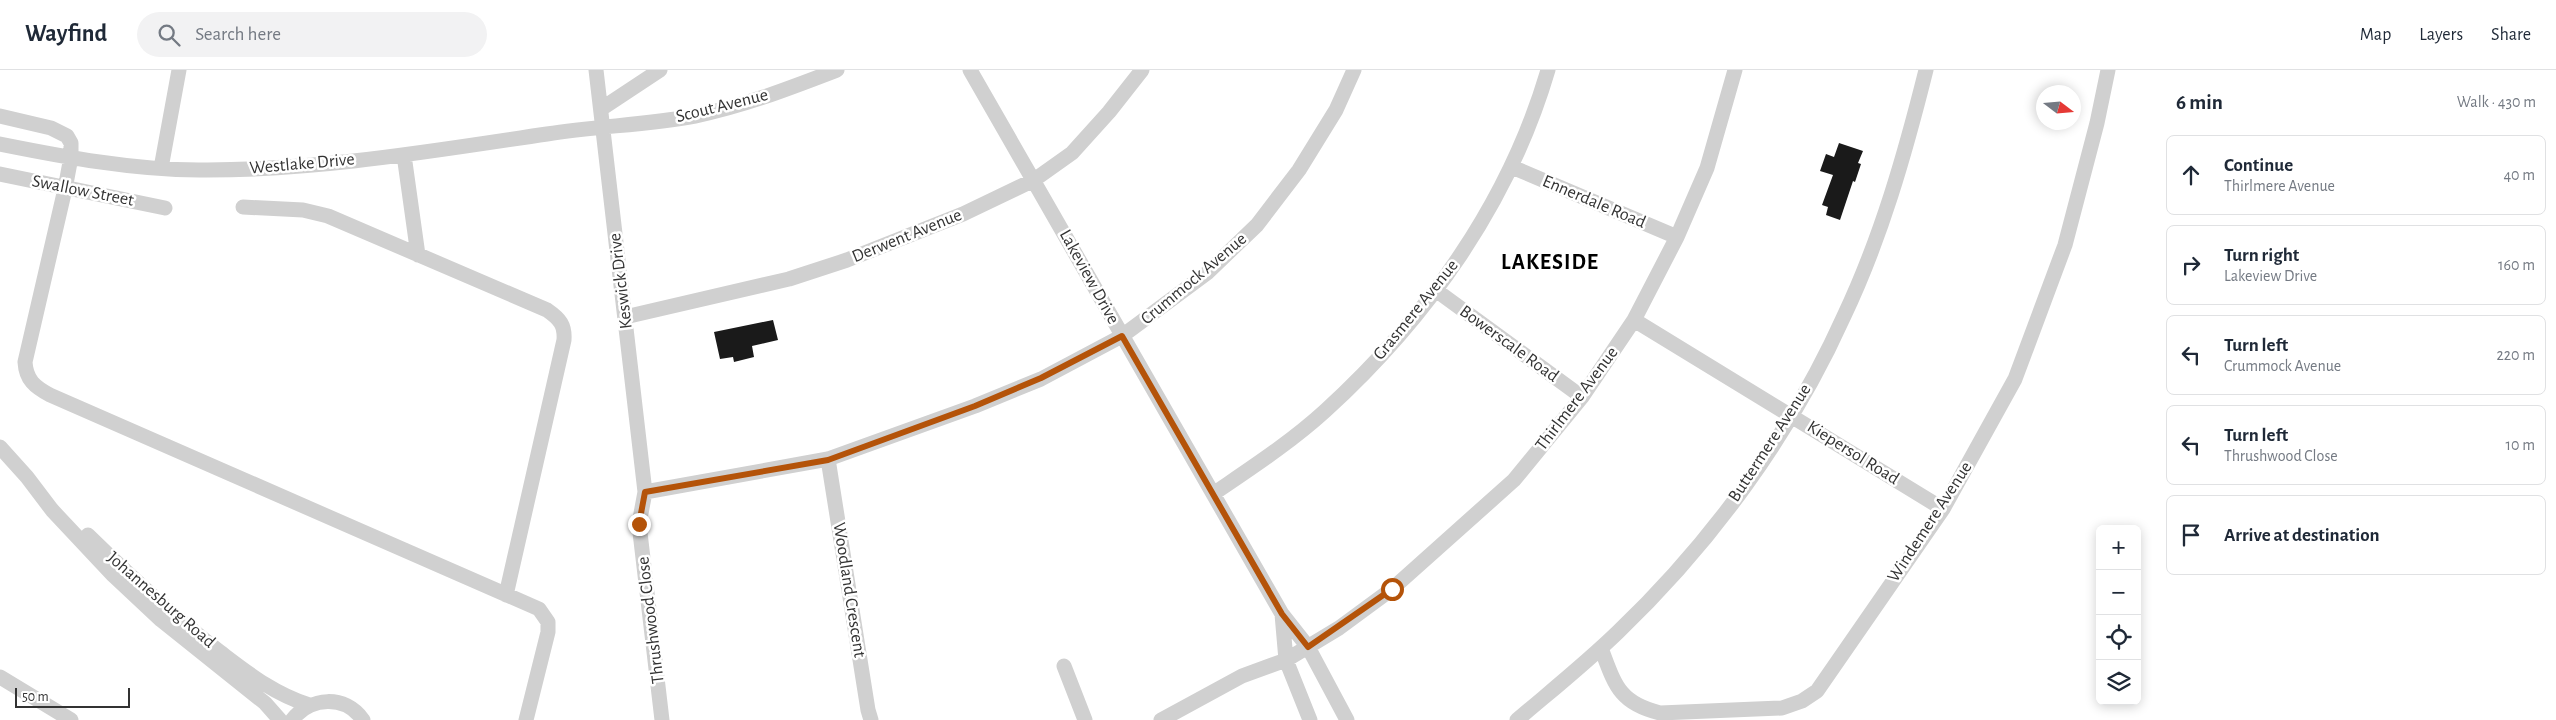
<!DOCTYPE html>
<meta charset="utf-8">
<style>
body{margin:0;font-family:"Alegreya Sans",sans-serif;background:#f2f2f3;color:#1f2937}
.controls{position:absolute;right:15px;bottom:15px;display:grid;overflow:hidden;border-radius:8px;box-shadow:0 2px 12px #0003}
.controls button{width:45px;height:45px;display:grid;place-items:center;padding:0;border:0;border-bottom:1px solid #e0e1e3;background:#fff;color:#1f2937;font:25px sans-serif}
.compass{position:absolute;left:2036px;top:15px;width:45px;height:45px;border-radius:50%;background:#fff;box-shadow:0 2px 12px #0003;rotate:106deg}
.scale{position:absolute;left:15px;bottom:12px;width:115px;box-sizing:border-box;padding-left:5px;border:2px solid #333;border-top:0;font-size:14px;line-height:18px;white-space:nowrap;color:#333;-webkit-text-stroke:4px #fff;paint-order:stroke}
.stop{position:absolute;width:15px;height:15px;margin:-11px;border:4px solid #b45309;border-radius:50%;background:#fff}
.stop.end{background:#b45309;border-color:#fff;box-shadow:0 1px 5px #0008}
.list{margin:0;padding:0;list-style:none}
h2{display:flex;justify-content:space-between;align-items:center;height:65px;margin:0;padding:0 20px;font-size:21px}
h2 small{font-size:16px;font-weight:400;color:#747a83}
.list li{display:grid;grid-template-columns:32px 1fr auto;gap:15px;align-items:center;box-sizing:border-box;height:80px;margin:0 10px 10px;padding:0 10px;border:1px solid #e0e1e3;border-radius:8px}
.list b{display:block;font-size:19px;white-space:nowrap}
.list p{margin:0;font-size:16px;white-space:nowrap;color:#747a83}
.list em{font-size:16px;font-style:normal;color:#747a83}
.icon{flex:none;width:28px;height:28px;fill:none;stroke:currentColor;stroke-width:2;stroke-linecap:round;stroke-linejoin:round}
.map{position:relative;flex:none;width:2156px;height:650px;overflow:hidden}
header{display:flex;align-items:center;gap:30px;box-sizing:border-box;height:70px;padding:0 25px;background:#fff;border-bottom:1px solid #e0e1e3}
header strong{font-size:24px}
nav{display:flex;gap:28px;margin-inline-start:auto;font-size:18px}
.search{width:350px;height:45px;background:#f2f2f3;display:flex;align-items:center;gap:12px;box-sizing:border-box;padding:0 18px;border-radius:28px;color:#747a83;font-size:19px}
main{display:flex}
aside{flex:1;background:#fff}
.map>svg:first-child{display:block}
.building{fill:#1a1a1a}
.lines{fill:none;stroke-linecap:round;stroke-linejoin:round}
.minor{stroke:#d0d0d0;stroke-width:15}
.route{stroke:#b45309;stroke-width:6}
.labels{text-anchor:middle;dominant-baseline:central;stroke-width:5;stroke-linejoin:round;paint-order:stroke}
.street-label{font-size:18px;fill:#333;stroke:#fff}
.district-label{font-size:22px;font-weight:bold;letter-spacing:1px;fill:#000;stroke:#fff}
</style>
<header>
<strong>Wayfind</strong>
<div class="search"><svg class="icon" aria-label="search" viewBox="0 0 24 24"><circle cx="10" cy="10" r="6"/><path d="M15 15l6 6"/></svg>Search here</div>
<nav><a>Map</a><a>Layers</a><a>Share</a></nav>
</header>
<main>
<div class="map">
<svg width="2156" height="650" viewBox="0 0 2156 650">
<rect width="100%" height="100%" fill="#fff"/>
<path class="building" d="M1839 73 1863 81 1858 93 1861 94 1855 112 1853 111 1840 150 1826 145 1828 137 1822 135 1833 105 1820 101 1826 84 1834 87Z
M773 250 778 270 752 276 754 287 734 292 733 287 720 289 714 262Z"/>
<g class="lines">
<path class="minor" d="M596 0 645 422 639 454 662 650
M970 0 1282 544 1308 577 1347 650
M601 39 660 0
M0 46 51 58 67 66 71 73V87L65 119 25 292C26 310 35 317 50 325L539 539 548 552V562L526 650
M0 74C65 87 133 100 199 100 315 101 432 81 547 64 596 56 646 55 695 46 744 36 790 18 837 0
M404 85 418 185
M1512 97 1677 167
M161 98 179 0
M0 104 165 138
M243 137 303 140 328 146 547 240C560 249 565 255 564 270L506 525
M1437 221 1582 327
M625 247 789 209 847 190 963 144 1034 110 1072 83 1109 42 1142 0
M1634 250 1943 439
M0 377 27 407 52 440 113 505 161 550 265 633 280 650
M828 389 868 640 871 650
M645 422 828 389 975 336 1041 309 1122 266 1207 203 1257 155 1299 100 1336 40 1354 0
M1213 424C1251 398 1291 372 1325 341 1427 248 1509 133 1548 0
M88 465C130 506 173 546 220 582 249 604 274 624 309 635
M1282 544 1286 590 1310 650
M1601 578C1615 615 1619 633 1660 643L1782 638 1802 631 1817 621 1943 439 2015 309 2065 175 2097 53 2108 0
M1064 596 1085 650
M0 607 71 650
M292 650C310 627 345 624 363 650
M1161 650 1242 606 1286 590 1339 558 1392 519 1514 410 1582 327 1634 250 1677 167 1707 98 1735 0
M1517 650C1551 621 1586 593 1618 562 1711 473 1791 364 1844 246 1881 168 1905 84 1926 0"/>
</g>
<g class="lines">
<path class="route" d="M639 454 645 422 828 390 975 336 1041 308 1122 266 1282 544 1308 577 1392 519"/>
</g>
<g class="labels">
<g class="street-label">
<text transform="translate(722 36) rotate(-14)">Scout Avenue</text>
<text transform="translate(302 94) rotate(-5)">Westlake Drive</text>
<text transform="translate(83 121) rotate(11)">Swallow Street</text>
<text transform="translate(1594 132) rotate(23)">Ennerdale Road</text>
<text transform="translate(907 166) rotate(-22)">Derwent Avenue</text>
<text transform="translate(1089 207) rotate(61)">Lakeview Drive</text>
<text transform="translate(1194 209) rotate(-40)">Crummock Avenue</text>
<text transform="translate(621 211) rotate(-97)">Keswick Drive</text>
<text transform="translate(1416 240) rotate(-51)">Grasmere Avenue</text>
<text transform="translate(1509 274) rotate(36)">Bowerscale Road</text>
<text transform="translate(1577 329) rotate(-53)">Thirlmere Avenue</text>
<text transform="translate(1770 373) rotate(-57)">Buttermere Avenue</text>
<text transform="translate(1853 383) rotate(32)">Kiepersol Road</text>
<text transform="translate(1930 452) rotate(-57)">Windemere Avenue</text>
<text transform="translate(849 520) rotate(81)">Woodland Crescent</text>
<text transform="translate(161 530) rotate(41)">Johannesburg Road</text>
<text transform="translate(651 550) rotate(-97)">Thrushwood Close</text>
</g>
<g class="district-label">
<text x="1550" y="192">LAKESIDE</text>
</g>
</g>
</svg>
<div class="controls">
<button>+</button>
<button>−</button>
<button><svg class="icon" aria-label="locate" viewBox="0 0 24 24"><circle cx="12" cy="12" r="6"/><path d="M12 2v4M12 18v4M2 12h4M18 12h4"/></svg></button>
<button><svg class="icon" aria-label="layers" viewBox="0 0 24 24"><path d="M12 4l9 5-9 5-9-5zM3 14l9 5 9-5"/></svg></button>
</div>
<svg class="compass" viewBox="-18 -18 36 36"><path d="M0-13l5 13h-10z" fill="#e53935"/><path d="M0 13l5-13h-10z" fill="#747a83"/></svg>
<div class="scale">50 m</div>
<div class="stop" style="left:1392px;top:519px"></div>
<div class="stop end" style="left:639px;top:454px"></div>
</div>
<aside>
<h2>6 min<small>Walk · 430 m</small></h2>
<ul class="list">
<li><svg class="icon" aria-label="ahead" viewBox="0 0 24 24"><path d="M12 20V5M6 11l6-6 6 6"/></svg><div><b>Continue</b><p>Thirlmere Avenue</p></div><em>40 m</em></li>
<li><svg class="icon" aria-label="right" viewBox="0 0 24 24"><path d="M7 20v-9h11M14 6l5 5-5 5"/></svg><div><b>Turn right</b><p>Lakeview Drive</p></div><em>160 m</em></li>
<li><svg class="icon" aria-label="left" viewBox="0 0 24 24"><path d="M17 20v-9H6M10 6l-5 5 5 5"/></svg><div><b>Turn left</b><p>Crummock Avenue</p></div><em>220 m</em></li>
<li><svg class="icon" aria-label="left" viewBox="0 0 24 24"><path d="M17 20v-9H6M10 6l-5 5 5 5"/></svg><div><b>Turn left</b><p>Thrushwood Close</p></div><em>10 m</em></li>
<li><svg class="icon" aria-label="arrive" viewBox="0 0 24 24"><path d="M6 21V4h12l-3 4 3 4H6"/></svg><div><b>Arrive at destination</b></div></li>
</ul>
</aside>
</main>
